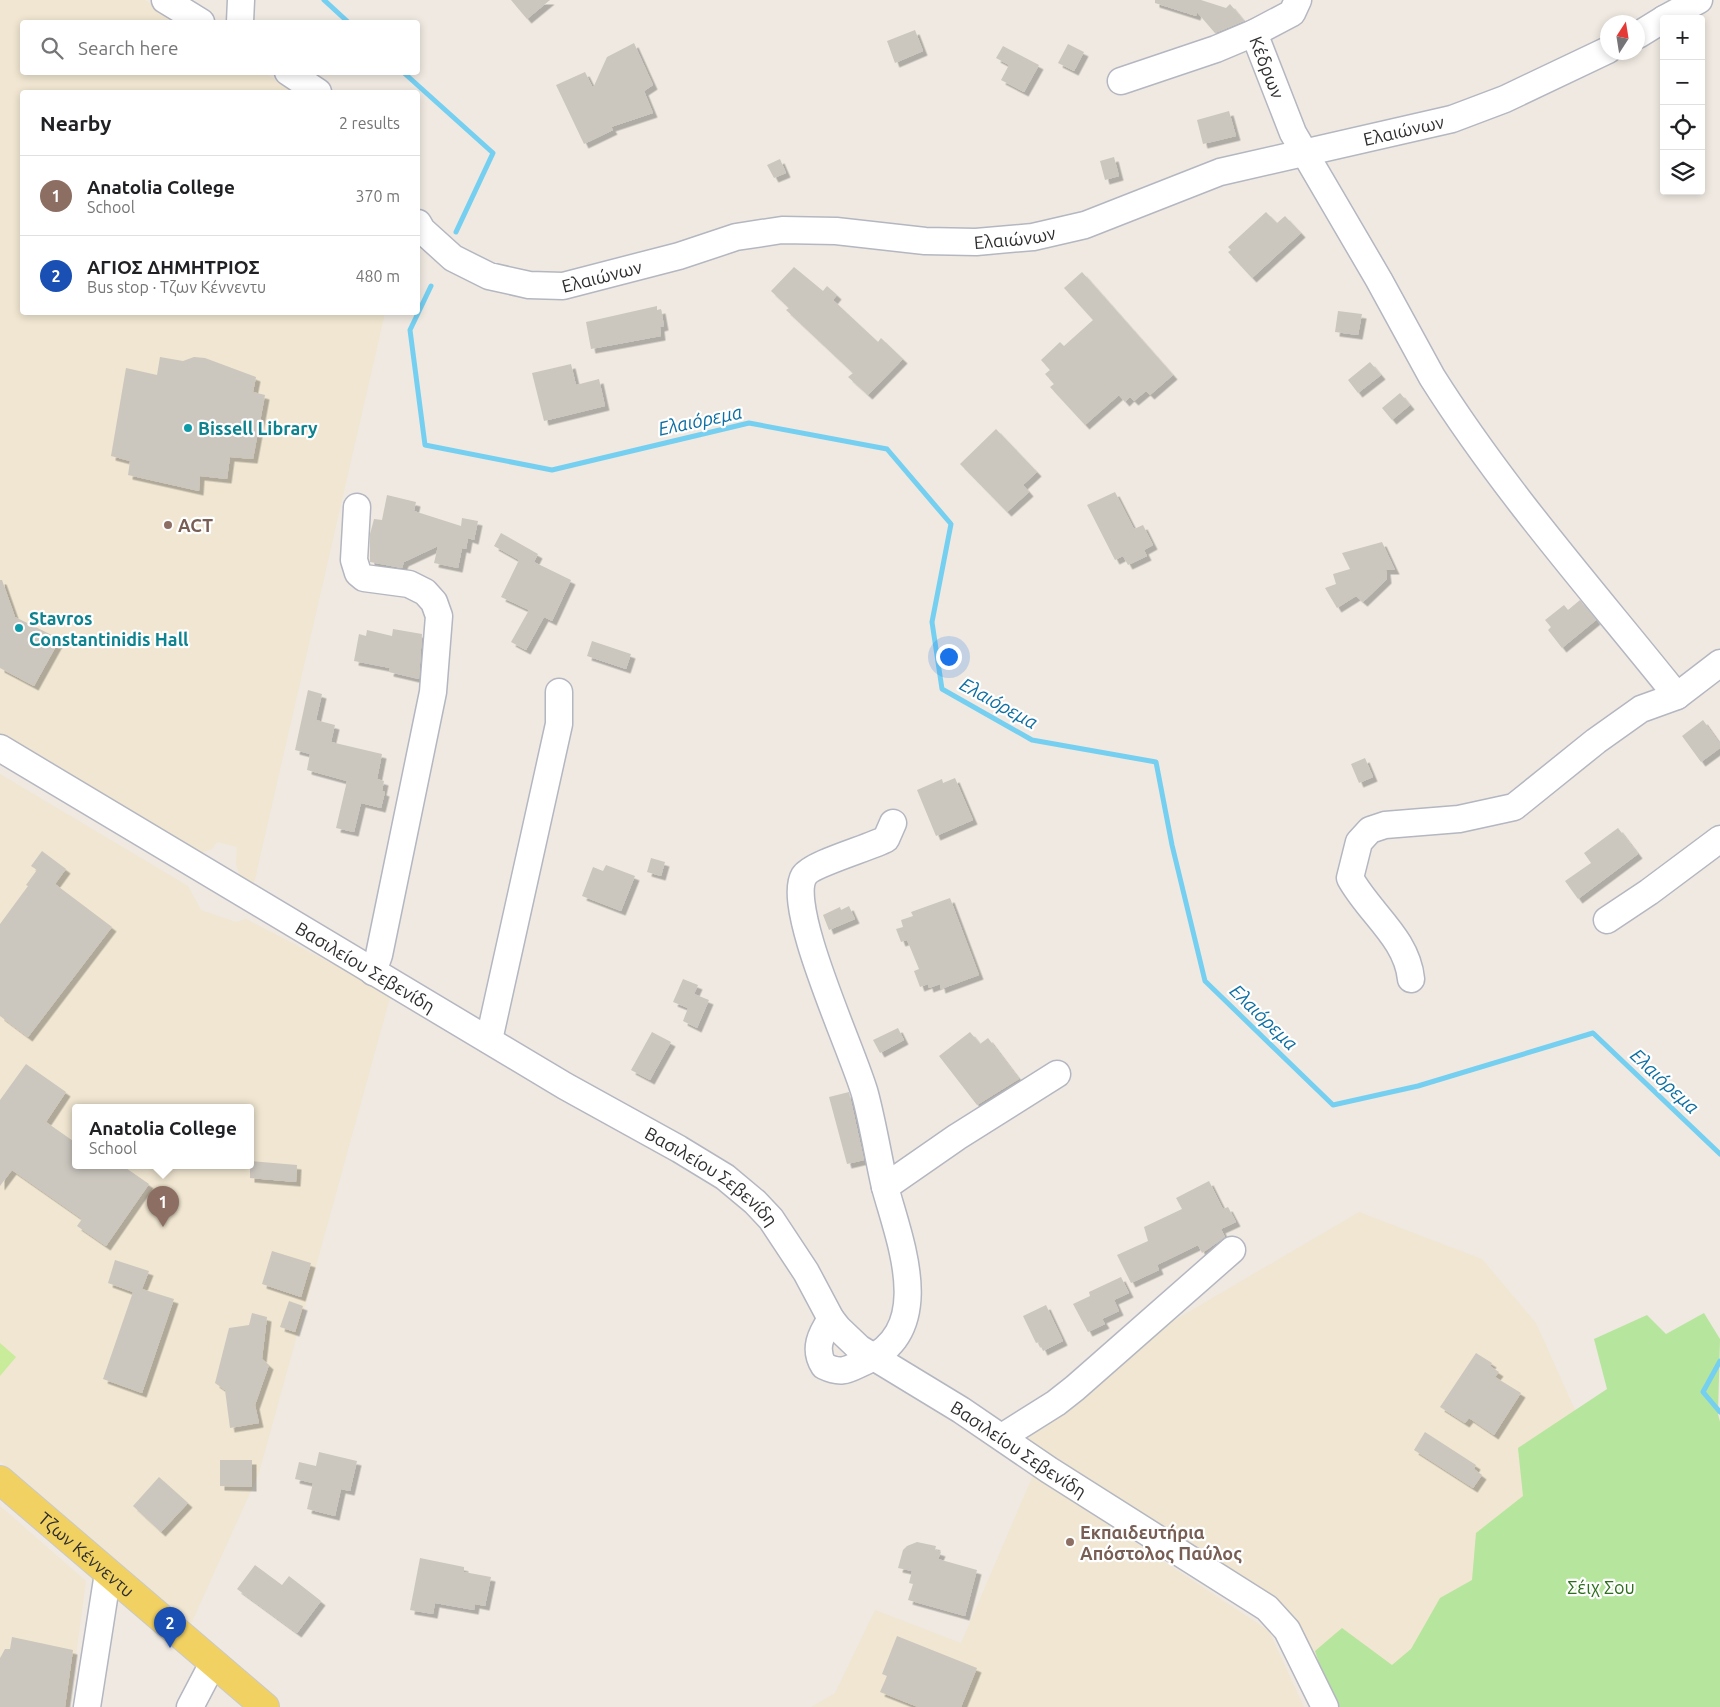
<!DOCTYPE html>
<meta charset="utf-8">
<style>
body{margin:0;font-family:Ubuntu,sans-serif;background:#f6f6f6;color:#202124}
.controls{position:absolute;right:15px;top:15px;display:grid;overflow:hidden;border-radius:5px;box-shadow:0 2px 8px #0003}
.controls button{width:45px;height:45px;display:grid;place-items:center;padding:0;border:0;border-bottom:1px solid #e0e0e0;background:#fff;color:#202124;font:25px sans-serif}
.compass{position:absolute;left:1600px;top:15px;width:45px;height:45px;border-radius:50%;background:#fff;box-shadow:0 2px 8px #0003;rotate:12deg}
.you{position:absolute;left:948px;top:656px;width:18px;height:18px;margin:-12px;border:4px solid #fff;border-radius:50%;background:#1a73e8;box-shadow:0 0 0 8px #1a73e833}
.badge{display:grid;place-items:center;width:32px;height:32px;border-radius:50%;background:#d93025;color:#fff;font-size:16px;font-weight:700}
.pin{position:absolute;translate:-50% -41px;filter:drop-shadow(0 1px 2px #0008)}
.pin::after{content:'';position:absolute;top:26px;width:18px;height:15px;background:inherit;clip-path:polygon(0 0,100% 0,50% 100%)}
.popup{position:absolute;left:72px;top:1104px;width:182px;height:65px;box-sizing:border-box;display:grid;place-content:center;border-radius:5px;background:#fff;filter:drop-shadow(0 1px 4px #0005);font-size:16px;white-space:nowrap;color:#757577}
.popup b{font-size:19px;color:#202124}
.popup::after{content:'';position:absolute;left:50%;top:100%;margin-left:-10px;border:10px solid transparent;border-top-color:#fff}
.list{margin:0;padding:0;list-style:none}
h2{display:flex;justify-content:space-between;align-items:center;height:65px;margin:0;padding:0 20px;font-size:21px}
h2 small{font-size:16px;font-weight:400;color:#757577}
.list li{display:grid;grid-template-columns:32px 1fr auto;gap:15px;align-items:center;box-sizing:border-box;height:80px;padding:0 20px;border-top:1px solid #e0e0e0}
.list b{display:block;font-size:19px;white-space:nowrap}
.list p{margin:0;font-size:16px;white-space:nowrap;color:#757577}
.list em{font-size:16px;font-style:normal;color:#757577}
.icon{flex:none;width:28px;height:28px;fill:none;stroke:currentColor;stroke-width:2;stroke-linecap:round;stroke-linejoin:round}
.map{position:relative;flex:none;width:1720px;height:1707px;overflow:hidden}
.search{position:absolute;background:#fff;box-shadow:0 2px 8px #0003;left:20px;top:20px;width:400px;height:55px;display:flex;align-items:center;gap:12px;box-sizing:border-box;padding:0 18px;border-radius:5px;color:#757577;font-size:19px}
.panel{position:absolute;background:#fff;box-shadow:0 2px 8px #0003;left:20px;top:90px;width:400px;height:225px;border-radius:5px}
.map>svg:first-child{display:block}
.education{fill:#f0e6d1;fill-rule:evenodd}
.green{fill:#b6e59e}
.pitch{fill:#c9ec9a}
.lines{fill:none;stroke-linecap:round;stroke-linejoin:round}
.stream{stroke:#75cff0;stroke-width:5}
.building{fill:#cbc7bf;filter:url(#shadow)}
.minor-casing{stroke:#b4b7c1;stroke-width:29}
.major-casing{stroke:#c9c9c9;stroke-width:30}
.minor{stroke:#fff;stroke-width:26}
.major{stroke:#f2d163;stroke-width:28}
.culture-dot{fill:#0f9aa8;stroke:#fff;stroke-width:2}
.education-dot{fill:#8d6e63;stroke:#fff;stroke-width:2}
.labels{text-anchor:middle;dominant-baseline:central;stroke-width:4.5;stroke-linejoin:round;paint-order:stroke}
.street-label{font-size:18px;fill:#2e2e2e;stroke:#fff}
.culture-label{font-size:18px;font-weight:bold;fill:#0d838f;stroke:#fff;text-anchor:start}
.education-label{font-size:18px;font-weight:bold;fill:#785e54;stroke:#fff;text-anchor:start}
.park-label{font-size:18px;fill:#2c6e1b;stroke:#fff}
.water-label{font-size:19px;font-style:italic;fill:#0d6fa3;stroke:#fff}
</style>
<div class="map">
<svg width="1720" height="1707" viewBox="0 0 1720 1707">
<defs>
<filter id="shadow"><feDropShadow dx="4.5" dy="4.5" stdDeviation="0" flood-color="#0004"/></filter>
</defs>
<rect width="100%" height="100%" fill="#efe9e1"/>
<path class="education" d="M0 0H145L183 22H22V72L265 73 294 92H22V312L385 313 252 892 241 880 236 864 237 847 217 842 212 849 197 854 0 737Z
M0 774 188 886 201 910 236 922 246 919 391 994 259 1473 191 1624 0 1461ZM76 1108H250V1166H76Z
M1359 1212 1482 1259 1536 1323 1575 1410 1458 1631 1400 1680 1325 1682 1298 1630 1020 1437 1073 1401 1168 1324Z
M1033 1475 1269 1631 1304 1707H811L835 1693 875 1610 961 1643Z
M0 1506 86 1581 69 1707H0Z"/>
<path class="green" d="M1704 1313 1720 1339 1718 1414 1720 1422V1707H1338L1325 1682 1315 1651 1342 1628 1392 1665 1411 1649 1440 1598 1472 1580 1476 1533 1523 1496 1518 1448 1607 1389 1594 1339 1647 1315 1666 1334Z"/>
<path class="pitch" d="M0 1343 16 1357 0 1376Z"/>
<g class="lines">
<path class="stream" d="M324 0 348 22
M403 72 493 153 456 232
M431 286 410 330 425 445 552 470 749 423 887 449 951 524 932 622 942 689 1032 740 1156 762 1172 845 1205 981 1333 1105 1418 1086 1593 1033 1720 1154
M1720 1361 1703 1392 1720 1412"/>
</g>
<path class="building" d="M511 0H550L527 19Z
M1155 0H1201L1226 8 1230 4 1244 21 1215 33 1197 12 1196 16 1155 3Z
M915 30 923 51 895 63 887 41Z
M634 43 653 85 644 91 653 113 611 127 613 130 584 144 556 85 585 72 593 88 607 57Z
M1068 44 1084 52 1074 71 1058 63Z
M1003 46 1039 65 1024 92 1001 80 1009 65 996 58Z
M1229 111 1236 136 1203 144 1197 120Z
M1114 157 1119 176 1105 180 1100 161Z
M780 159 786 173 774 178 767 165Z
M1266 212 1277 223 1285 216 1301 233 1252 278 1228 252 1231 250 1228 247Z
M794 267 823 291 827 286 837 295 833 300 878 342 881 338 903 359 868 395 848 377 853 373 786 310 789 308 771 291Z
M1082 272 1173 375 1150 395 1146 391 1134 401 1130 397 1125 402 1119 395 1085 425 1050 387 1054 384 1045 374 1050 370 1041 360 1060 342 1064 346 1093 320 1064 288Z
M657 306V310L661 309 664 326 660 327 661 336 591 349 586 322Z
M1338 311 1362 314 1358 335 1335 332Z
M160 357 183 361 194 357 205 358 256 377 253 392 265 395 253 459 230 457 227 479 200 476 199 491 128 475 130 461 111 456 126 368 157 375Z
M1370 362 1381 375 1358 393 1348 380Z
M571 364 576 385 599 379 605 406 544 421 532 373Z
M1400 393 1410 405 1392 420 1382 408Z
M996 429 1037 472 1023 485 1029 492 1007 512 960 464Z
M1115 492 1134 529 1143 525 1153 545 1144 550 1147 556 1128 565 1123 556 1115 560 1087 505Z
M387 495 416 502 414 511 461 526 462 518 478 521 474 540 468 538 466 549 462 548 458 568 434 563 438 546 404 562 402 568 370 562V534L374 519 382 520Z
M501 533 538 554 534 562 571 580 552 621 544 617 526 650 511 642 529 610 501 597 519 560 494 546Z
M1382 542 1395 570H1386L1387 579 1363 602 1356 596 1337 608 1325 588 1336 584 1333 574 1350 569 1342 553Z
M0 580H2L15 617 60 639 34 686 0 668Z
M1580 600 1596 620 1562 648 1548 630 1551 627 1545 620 1564 605 1568 610Z
M393 629 422 634 419 679 389 672 390 668 354 661 359 634 366 636 367 630 392 636Z
M592 641 631 654 626 669 587 656Z
M308 690 322 694 316 720 335 725 331 742 382 754 377 779 384 781 382 791 385 792 381 808 361 803 354 832 336 828 347 781 307 770 310 754 295 750Z
M1703 720 1720 744V748L1701 762 1682 736Z
M1365 758 1373 777 1359 783 1351 764Z
M955 778 973 820 936 836 917 790 942 779 943 783Z
M1618 828 1638 854 1578 899 1565 881 1591 863 1584 853Z
M42 851 66 869 55 884 112 927 28 1037 0 1016V924L28 886 26 885 37 870 31 866Z
M651 858 665 862 661 876 647 872Z
M606 865 635 876 621 911 582 896 593 867 603 871Z
M950 898 979 975 941 989 940 984 929 988 928 984 920 987 914 971 919 969 907 940 901 942 896 929 903 927 901 920 913 916 911 912Z
M849 906 855 919 829 930 823 915 840 907 841 910Z
M683 979 698 985 694 994 709 1000 697 1028 683 1021 688 1008 673 1002Z
M898 1028 904 1040 880 1053 873 1040Z
M652 1032 671 1042 650 1080 631 1070Z
M970 1032 980 1044 988 1038 1019 1079 977 1105 939 1056Z
M26 1064 66 1092 46 1122 76 1143V1166H123L149 1184 106 1246 77 1226 82 1219 12 1170 0 1186V1100Z
M849 1092 864 1160 847 1164 829 1097Z
M250 1161 297 1165 296 1182 250 1178Z
M1209 1181 1223 1209 1228 1207 1236 1222 1221 1229 1225 1237 1202 1253 1198 1245 1157 1265 1159 1270 1131 1283 1117 1255 1148 1241 1144 1227 1182 1209 1176 1198Z
M272 1251 311 1263 301 1297 262 1284Z
M115 1260 149 1271 142 1289 174 1299 142 1393 103 1379 133 1292 108 1283Z
M1121 1277 1129 1293 1114 1300 1119 1311 1102 1319 1105 1324 1088 1332 1073 1304 1090 1296 1089 1292Z
M289 1301 303 1306 295 1332 280 1327Z
M1046 1305 1063 1341 1043 1351 1039 1342 1036 1343 1023 1316Z
M252 1313 267 1317 262 1359 269 1365 255 1405 259 1423 230 1428 225 1390 215 1383 229 1328 249 1325Z
M1476 1353 1492 1363 1490 1366 1499 1372 1495 1377 1521 1393 1494 1435 1469 1418 1465 1423 1440 1407Z
M1425 1432 1476 1465 1474 1469 1482 1475 1473 1488 1414 1450Z
M319 1452 357 1461 350 1491 341 1489 335 1516 307 1509 313 1483 295 1479 299 1462 316 1466Z
M220 1460H252V1487L220 1486Z
M159 1477 188 1503 161 1532 133 1506Z
M917 1542 936 1546 935 1550 941 1552 938 1559 977 1570 965 1616 908 1600 913 1584 909 1583 912 1571 898 1568 903 1550 907 1546Z
M420 1558 464 1567V1572L491 1577 485 1606 475 1604 474 1610 435 1603 433 1614 410 1610Z
M255 1565 282 1585 289 1576 321 1601 297 1633 237 1589Z
M897 1636 977 1668 961 1707H918L880 1692 887 1676 882 1674Z
M12 1637 73 1650 65 1707H0V1658L5 1649H10Z"/>
<g class="lines">
<g class="minor-casing">
<g id="minor">
<path d="M165 0 201 22"/>
<path id="s1" d="M1298 0 1292 13 1254 33 1293 133 1379 280 1432 377C1504 491 1593 591 1677 696"/>
<path d="M1664 19 1699 0"/>
<path d="M240 22 241 0"/>
<path d="M1638 35 1664 19"/>
<path d="M288 72 318 92"/>
<path d="M1121 81 1216 49 1254 33"/>
<path id="s2" d="M418 223 422 230 453 258 489 276 529 285 563 286 679 256 736 237 782 230 836 231 925 241 976 242 1033 237 1085 225 1220 172 1452 119 1505 99 1608 50"/>
<path d="M357 507 354 560 358 573 364 578 409 584 425 592 434 602 439 616 433 692 379 955 373 972"/>
<path id="s3" d="M0 748 565 1086 679 1149 725 1177 755 1202 771 1219 806 1272 831 1319 838 1328 859 1348 961 1410 1049 1470 1267 1608 1287 1630 1325 1707"/>
<path d="M1607 920 1649 892 1720 839"/>
<path d="M1411 979C1407 938 1369 913 1350 878L1359 842 1370 830 1385 825 1459 819 1514 807 1596 741 1641 709 1677 696 1720 663"/>
<path d="M489 1040 559 724V692"/>
<path d="M885 1187C878 1156 873 1124 865 1094 854 1053 785 908 804 876 811 864 869 848 886 839L893 823"/>
<path d="M831 1319C821 1334 813 1349 824 1366 843 1375 848 1369 866 1361 936 1329 900 1242 885 1187L957 1137 1057 1074"/>
<path d="M1002 1437 1056 1403 1075 1388 1232 1250"/>
<path d="M87 1707 108 1573"/>
<path d="M190 1707 213 1663"/>
</g>
</g>
<g class="major-casing">
<g id="major">
<path id="s4" d="M0 1480 265 1707"/>
</g>
</g>
<use href="#minor" class="minor"/>
<use href="#major" class="major"/>
</g>
<g class="culture-dot">
<circle cx="188" cy="428" r="5"/>
<circle cx="19" cy="628" r="5"/>
</g>
<g class="education-dot">
<circle cx="168" cy="525" r="5"/>
<circle cx="1070" cy="1542" r="5"/>
</g>
<g class="labels">
<g class="street-label">
<text stroke="none"><textPath href="#s1" startOffset="94">Κέδρων</textPath></text>
<text stroke="none"><textPath href="#s2" startOffset="1030">Ελαιώνων</textPath></text>
<text stroke="none"><textPath href="#s2" startOffset="625">Ελαιώνων</textPath></text>
<text stroke="none"><textPath href="#s2" startOffset="205">Ελαιώνων</textPath></text>
<text stroke="none"><textPath href="#s3" startOffset="426">Βασιλείου Σεβενίδη</textPath></text>
<text stroke="none"><textPath href="#s3" startOffset="831">Βασιλείου Σεβενίδη</textPath></text>
<text stroke="none"><textPath href="#s3" startOffset="1251">Βασιλείου Σεβενίδη</textPath></text>
<text stroke="none"><textPath href="#s4" startOffset="114">Τζων Κέννεντυ</textPath></text>
</g>
<g class="culture-label">
<text x="198" y="428">Bissell Library</text>
<text x="29" y="618">Stavros<tspan x="29" dy="21">Constantinidis Hall</tspan></text>
</g>
<g class="education-label">
<text x="178" y="525">ACT</text>
<text x="1080" y="1532">Εκπαιδευτήρια<tspan x="1080" dy="21">Απόστολος Παύλος</tspan></text>
</g>
<g class="park-label">
<text x="1601" y="1587">Σέιχ Σου</text>
</g>
<g class="water-label">
<text transform="translate(700 420) rotate(-12)">Ελαιόρεμα</text>
<text transform="translate(999 703) rotate(29)">Ελαιόρεμα</text>
<text transform="translate(1264 1017) rotate(44)">Ελαιόρεμα</text>
<text transform="translate(1665 1081) rotate(43)">Ελαιόρεμα</text>
</g>
</g>
</svg>
<div class="controls">
<button>+</button>
<button>−</button>
<button><svg class="icon" aria-label="locate" viewBox="0 0 24 24"><circle cx="12" cy="12" r="6"/><path d="M12 2v4M12 18v4M2 12h4M18 12h4"/></svg></button>
<button><svg class="icon" aria-label="layers" viewBox="0 0 24 24"><path d="M12 4l9 5-9 5-9-5zM3 14l9 5 9-5"/></svg></button>
</div>
<svg class="compass" viewBox="-18 -18 36 36"><path d="M0-13l5 13h-10z" fill="#e53935"/><path d="M0 13l5-13h-10z" fill="#757577"/></svg>
<div class="you"></div>
<div class="pin badge" style="left:163px;top:1227px;background:#8d6e63">1</div>
<div class="popup"><b>Anatolia College</b>School</div>
<div class="pin badge" style="left:170px;top:1648px;background:#1a4fb4">2</div>
<div class="search"><svg class="icon" aria-label="search" viewBox="0 0 24 24"><circle cx="10" cy="10" r="6"/><path d="M15 15l6 6"/></svg>Search here</div>
<section class="panel">
<h2>Nearby<small>2 results</small></h2>
<ul class="list">
<li><span class="badge" style="background:#8d6e63">1</span><div><b>Anatolia College</b><p>School</p></div><em>370 m</em></li>
<li><span class="badge" style="background:#1a4fb4">2</span><div><b>ΑΓΙΟΣ ΔΗΜΗΤΡΙΟΣ</b><p>Bus stop · Τζων Κέννεντυ</p></div><em>480 m</em></li>
</ul>
</section>
</div>
